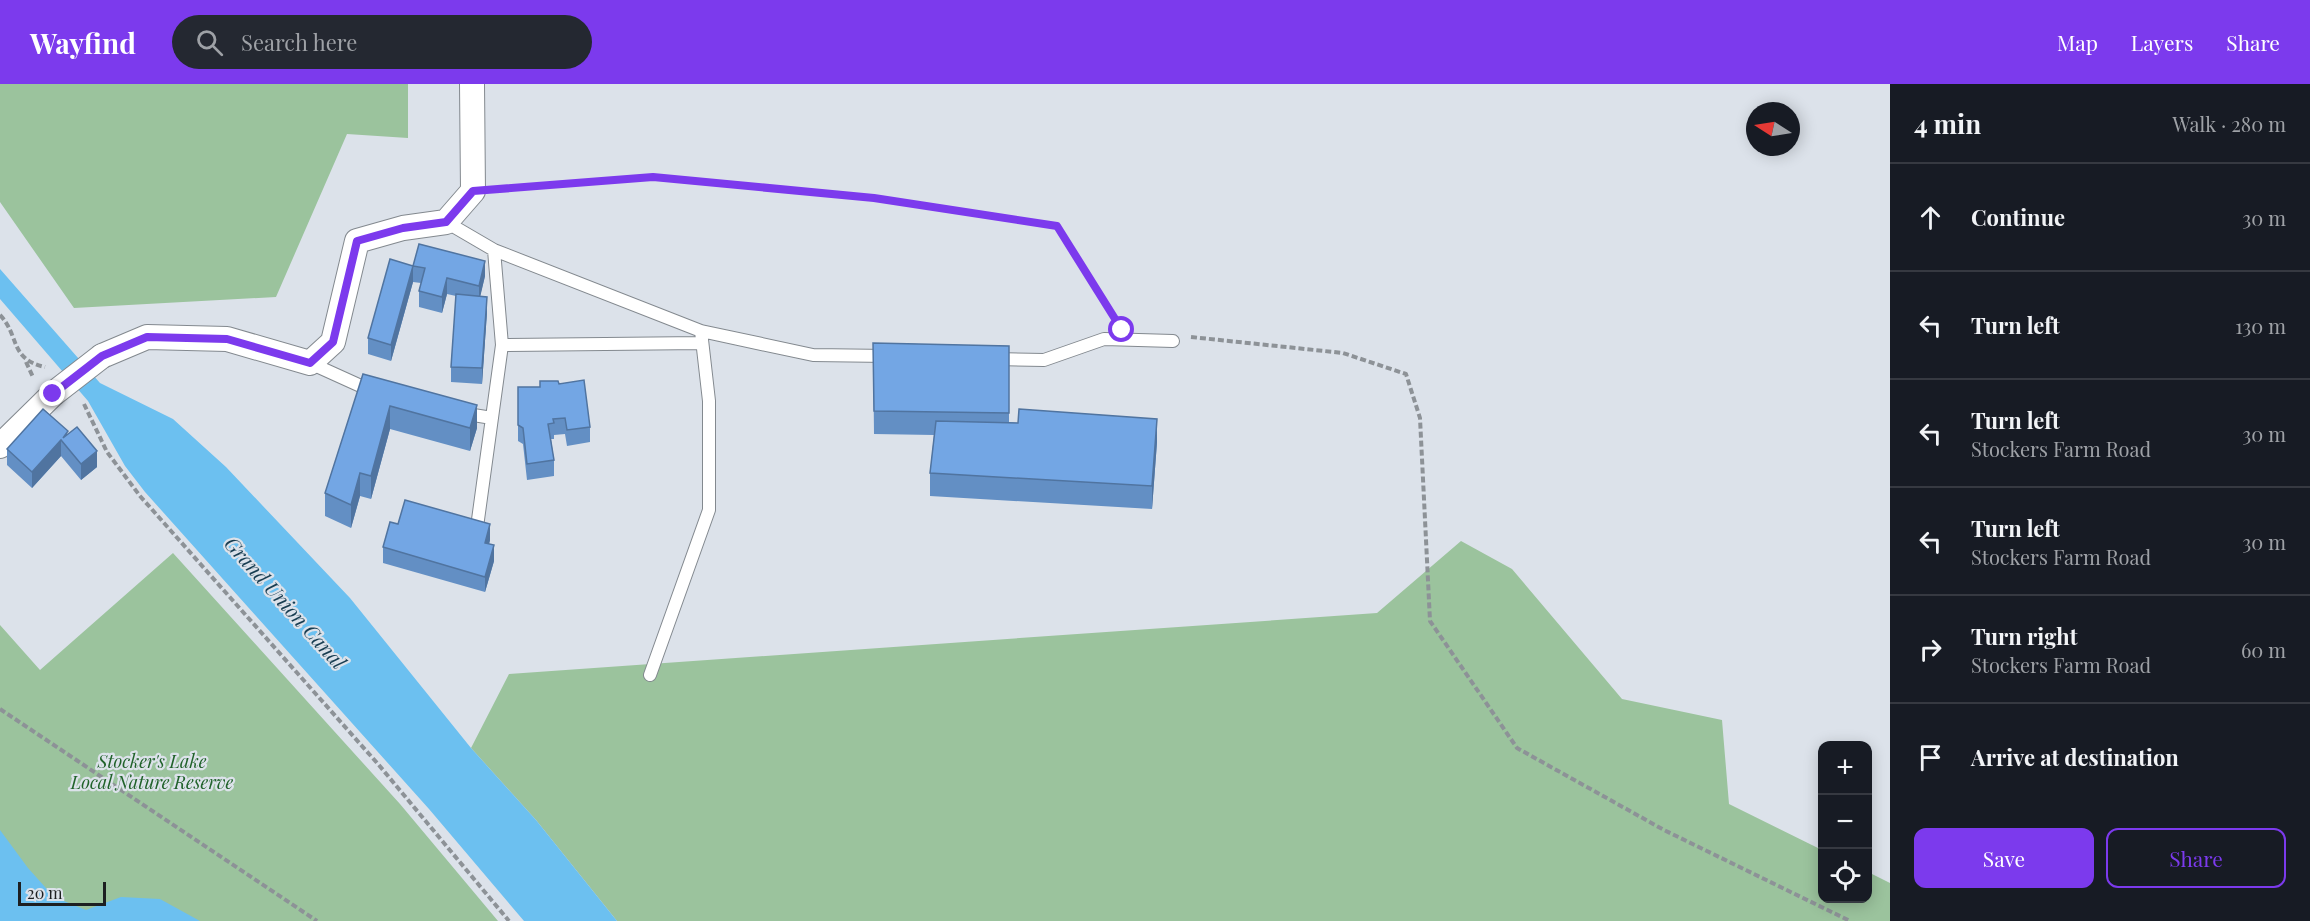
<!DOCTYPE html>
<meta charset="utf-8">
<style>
body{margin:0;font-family:"Playfair Display",serif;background:#242831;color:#f1f3f6}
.controls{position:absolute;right:18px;bottom:18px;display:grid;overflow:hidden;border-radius:12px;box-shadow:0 3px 15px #0003}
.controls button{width:54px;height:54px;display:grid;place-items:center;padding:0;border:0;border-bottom:2px solid #363941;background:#171b24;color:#f1f3f6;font:30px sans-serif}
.compass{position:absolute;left:1746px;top:18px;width:54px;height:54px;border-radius:50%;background:#171b24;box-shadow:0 3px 15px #0003;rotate:282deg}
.scale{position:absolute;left:18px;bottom:15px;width:88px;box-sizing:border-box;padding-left:6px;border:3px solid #1d1f21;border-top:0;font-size:16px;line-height:21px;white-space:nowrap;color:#1d1f21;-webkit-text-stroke:4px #dce2ea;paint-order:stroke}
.stop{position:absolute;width:18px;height:18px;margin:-14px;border:4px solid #7c3aed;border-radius:50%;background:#fff}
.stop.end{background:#7c3aed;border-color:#fff;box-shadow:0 2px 6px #0008}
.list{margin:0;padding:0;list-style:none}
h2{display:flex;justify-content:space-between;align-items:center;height:78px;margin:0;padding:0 24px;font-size:26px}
h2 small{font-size:20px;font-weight:400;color:#9ea1a6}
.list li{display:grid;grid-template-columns:39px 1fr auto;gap:18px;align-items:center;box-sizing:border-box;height:108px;padding:0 24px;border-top:2px solid #363941}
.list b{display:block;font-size:22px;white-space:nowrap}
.list p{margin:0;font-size:20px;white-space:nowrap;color:#9ea1a6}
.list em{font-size:20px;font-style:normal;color:#9ea1a6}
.actions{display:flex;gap:12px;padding:18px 24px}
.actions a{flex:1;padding:14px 0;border:2px solid #7c3aed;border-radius:12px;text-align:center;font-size:21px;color:#7c3aed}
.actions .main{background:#7c3aed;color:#fff}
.icon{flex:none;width:33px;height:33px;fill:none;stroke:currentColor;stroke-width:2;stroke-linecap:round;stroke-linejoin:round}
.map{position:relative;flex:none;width:1890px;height:837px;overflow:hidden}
header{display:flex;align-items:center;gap:36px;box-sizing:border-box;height:84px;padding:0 30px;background:#7c3aed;color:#fff}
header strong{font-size:28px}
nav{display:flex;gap:33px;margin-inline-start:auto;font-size:21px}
.search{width:420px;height:54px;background:#242831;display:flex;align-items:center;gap:15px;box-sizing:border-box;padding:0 21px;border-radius:33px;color:#9ea1a6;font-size:22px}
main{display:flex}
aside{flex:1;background:#171b24}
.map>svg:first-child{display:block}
.green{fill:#9bc39d}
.water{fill:#6cc0f0}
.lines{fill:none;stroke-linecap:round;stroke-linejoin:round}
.lane-casing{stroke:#83898f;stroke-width:14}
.street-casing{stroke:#83898f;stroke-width:26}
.path{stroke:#8d9297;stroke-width:4;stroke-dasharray:6 3;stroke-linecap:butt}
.lane{stroke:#fff;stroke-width:12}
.street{stroke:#fff;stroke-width:24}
.street-bridge-casing{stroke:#83898f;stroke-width:26;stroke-linecap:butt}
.street-bridge{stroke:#fff;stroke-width:24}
.wall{fill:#638fc4}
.shaded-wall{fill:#5074a0}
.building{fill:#73a6e4;stroke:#5074a0;stroke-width:1.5}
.route{stroke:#7c3aed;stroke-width:8}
.labels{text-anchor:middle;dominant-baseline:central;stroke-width:4.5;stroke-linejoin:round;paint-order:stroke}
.park-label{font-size:18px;font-style:italic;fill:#20622a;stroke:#dce2ea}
.water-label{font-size:20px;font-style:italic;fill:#183d51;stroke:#dce2ea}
</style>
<header>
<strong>Wayfind</strong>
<div class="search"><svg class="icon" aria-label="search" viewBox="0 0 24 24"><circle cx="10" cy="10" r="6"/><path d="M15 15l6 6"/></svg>Search here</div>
<nav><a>Map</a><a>Layers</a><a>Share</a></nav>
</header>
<main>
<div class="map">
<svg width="1890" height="837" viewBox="0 0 1890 837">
<rect width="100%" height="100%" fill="#dce2ea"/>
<path class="green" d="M0 0H408V54L347 50 276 213 74 224 0 118Z
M1461 457 1512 485 1622 615 1722 636 1729 720 1822 766V814H1868V788L1890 799V837H617L536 736 471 664 509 590 1377 529Z
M173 469 400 720 498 837H0V541L40 586Z"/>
<path class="water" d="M0 185 100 299 173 335 226 383 350 514 471 664 536 736 617 837H524L429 725 145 408 125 382 88 317 0 215Z
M0 746 28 784 54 813 86 826 121 813 160 815 200 837H0Z"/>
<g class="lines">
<g class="lane-casing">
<path id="lane" d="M446 138 494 166 701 247 813 271 888 272
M494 166 502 261 702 259
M995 275 1044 276 1104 255 1173 257
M310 279 374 308
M461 329 492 334
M477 443 502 261
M650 591 709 426V317L701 247"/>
</g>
<g class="street-casing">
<path id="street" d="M102 272 147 253 227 255 310 279 333 258 357 157 403 144 446 138 473 107 472 0
M0 362 53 310"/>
</g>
<path class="path" d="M499 105 653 93 874 114 1057 142 1115 235
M0 231C20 252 9 275 45 283
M1191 253 1343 269 1406 290 1420 334 1430 537 1517 664 1664 746 1850 837
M26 278 33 293
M84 320 107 368 140 412 378 680 509 837
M0 625 317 837"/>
<use href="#lane" class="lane"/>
<use href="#street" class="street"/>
<g class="street-bridge-casing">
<path id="street-bridge" d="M53 310 102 272"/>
</g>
<use href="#street-bridge" class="street-bridge"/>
</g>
<path class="wall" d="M413 182 485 192 480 212 487 228 482 300 451 298V283L456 212 447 210 442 229 419 223V207L421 199 413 198 391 277 368 270V254Z
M873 259 1009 262V338L1157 358 1152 425 930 412V389L934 351 874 350Z
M363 290 477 344 470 367 390 345 371 415 360 412 351 444 325 432V409Z
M518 303 590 343V358L567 362 565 350 554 351V355H551L554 376V392L527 396 523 360 518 357Z
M68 350 97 383 81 396 61 372 32 404 7 381V365Z
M398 440 490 456 489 460 494 477 485 508 383 479V463Z"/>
<path class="shaded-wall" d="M485 177V192L479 218V202Z
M413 182V198L391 277V261Z
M447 194V210L442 229V213Z
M487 213V228L482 300V284Z
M477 321V344L470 367V344Z
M390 322V345L371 415V392Z
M1157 335V358L1152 425V402Z
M61 356V372L32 404V388Z
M97 367V383L81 396V380Z
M360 389V412L351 444V421Z
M490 440V456L485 475V459Z
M494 461V477L485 508V493Z"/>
<path class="building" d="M419 160 485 177 479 202 447 194 442 213 419 207 425 184 413 182Z
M390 175 413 182 391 261 368 254Z
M456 210 487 213 482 284 451 283Z
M873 259 1009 262V329L874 327Z
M363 290 477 321 470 344 390 322 371 392 360 389 351 421 325 409Z
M584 296 590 343 567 346 565 334 553 335 554 339 548 340 554 376 527 380 523 344 518 341V303H540V297H558L559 300Z
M43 325 68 347 63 354 77 343 97 367 81 380 61 356 32 388 7 365Z
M1019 325 1157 335 1152 402 930 389 936 337 1018 339Z
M405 416 490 440 485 459 494 461 485 493 383 463 390 438 398 440Z"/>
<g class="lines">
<path class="route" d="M53 310 102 272 147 253 227 255 310 279 333 258 357 157 403 144 446 138 473 107 653 93 874 114 1057 142 1122 246"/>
</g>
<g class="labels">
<g class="park-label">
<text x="152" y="677">Stocker's Lake<tspan x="152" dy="21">Local Nature Reserve</tspan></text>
</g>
<g class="water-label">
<text transform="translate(286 518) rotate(48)">Grand Union Canal</text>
</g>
</g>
</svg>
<div class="controls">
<button>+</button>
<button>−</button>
<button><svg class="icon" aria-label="locate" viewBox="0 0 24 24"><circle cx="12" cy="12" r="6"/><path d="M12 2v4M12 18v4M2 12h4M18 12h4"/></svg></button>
</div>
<svg class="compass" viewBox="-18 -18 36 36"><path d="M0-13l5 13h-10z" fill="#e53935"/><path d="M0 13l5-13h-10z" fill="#9ea1a6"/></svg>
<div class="scale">20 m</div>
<div class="stop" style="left:1122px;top:246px"></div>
<div class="stop end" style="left:53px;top:310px"></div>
</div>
<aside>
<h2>4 min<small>Walk · 280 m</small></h2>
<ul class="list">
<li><svg class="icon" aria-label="ahead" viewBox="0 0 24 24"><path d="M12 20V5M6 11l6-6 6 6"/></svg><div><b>Continue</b></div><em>30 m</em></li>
<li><svg class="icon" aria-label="left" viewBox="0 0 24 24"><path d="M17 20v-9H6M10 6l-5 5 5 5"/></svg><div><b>Turn left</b></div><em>130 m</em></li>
<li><svg class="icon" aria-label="left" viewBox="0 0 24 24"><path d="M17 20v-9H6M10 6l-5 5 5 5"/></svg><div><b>Turn left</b><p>Stockers Farm Road</p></div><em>30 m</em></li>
<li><svg class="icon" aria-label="left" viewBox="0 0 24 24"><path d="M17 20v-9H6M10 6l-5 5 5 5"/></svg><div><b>Turn left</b><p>Stockers Farm Road</p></div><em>30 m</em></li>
<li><svg class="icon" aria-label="right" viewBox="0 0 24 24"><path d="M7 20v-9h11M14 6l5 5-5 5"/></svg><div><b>Turn right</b><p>Stockers Farm Road</p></div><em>60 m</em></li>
<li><svg class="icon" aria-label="arrive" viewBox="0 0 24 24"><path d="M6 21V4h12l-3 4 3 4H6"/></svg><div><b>Arrive at destination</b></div></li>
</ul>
<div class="actions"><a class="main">Save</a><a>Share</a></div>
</aside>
</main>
